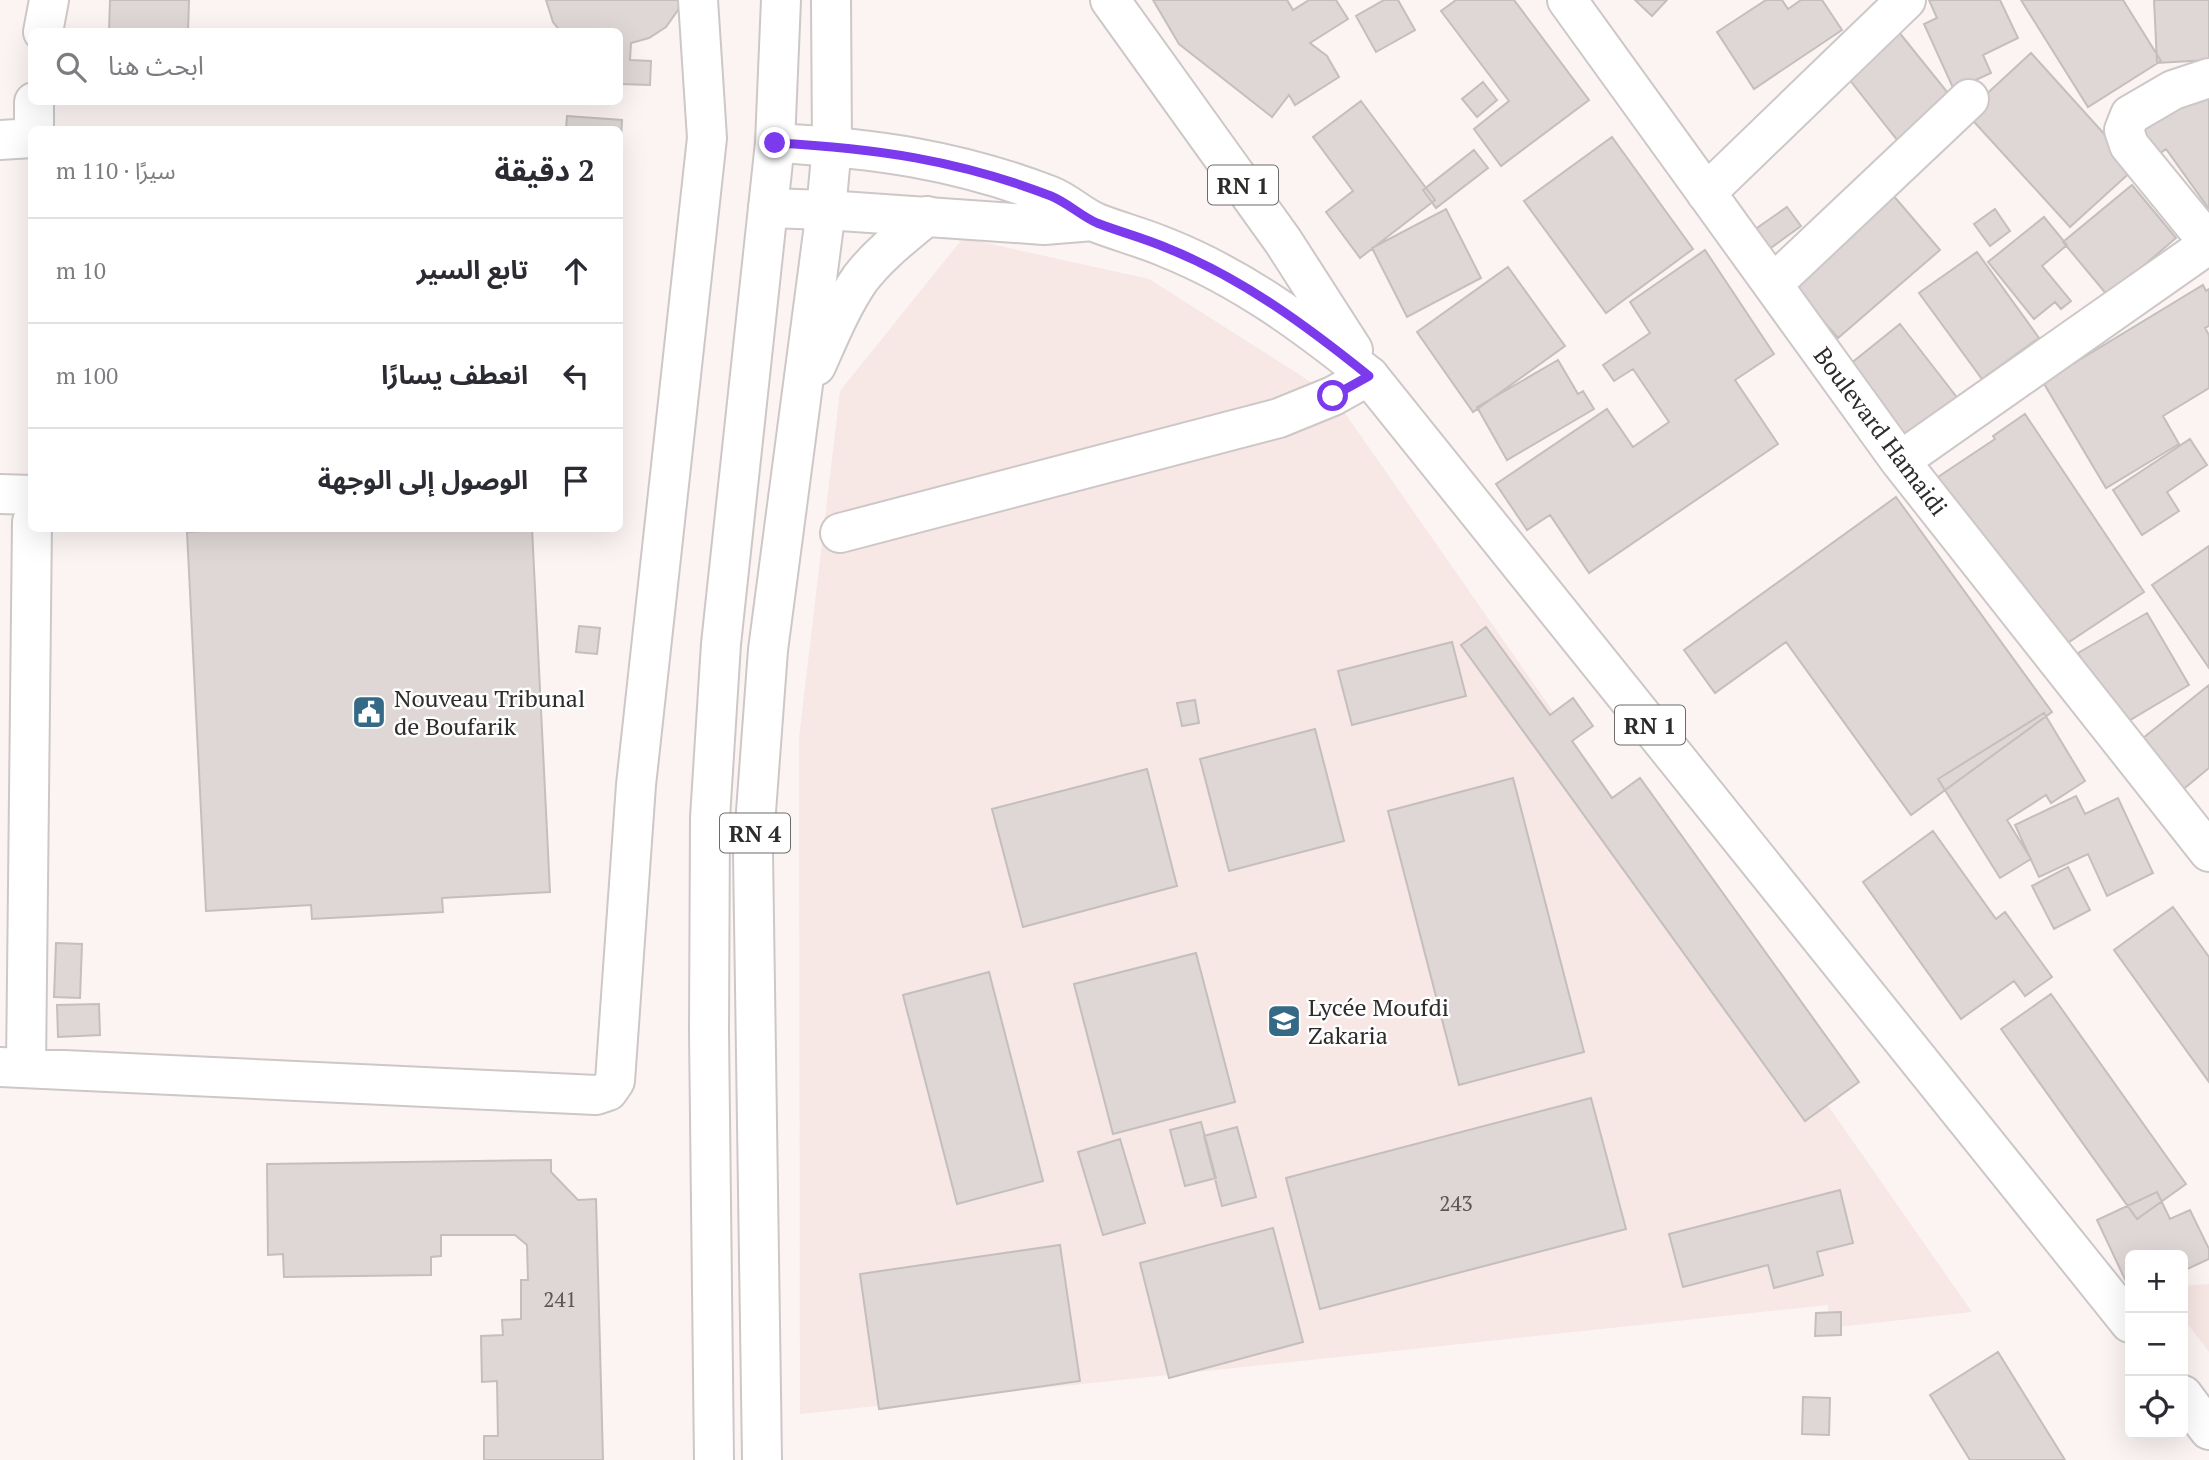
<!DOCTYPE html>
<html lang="ar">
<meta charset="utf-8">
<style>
body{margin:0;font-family:"PT Serif","Noto Sans Arabic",serif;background:#f7f7f7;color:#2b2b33;direction:rtl}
.controls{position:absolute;right:21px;bottom:21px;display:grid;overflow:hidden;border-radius:10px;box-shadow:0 7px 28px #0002}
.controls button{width:63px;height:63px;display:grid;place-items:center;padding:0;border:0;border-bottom:2px solid #e1e1e2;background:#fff;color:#2b2b33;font:35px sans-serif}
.stop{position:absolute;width:21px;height:21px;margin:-16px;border:5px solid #7c3aed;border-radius:50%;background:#fff}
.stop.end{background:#7c3aed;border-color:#fff;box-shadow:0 2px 7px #0008}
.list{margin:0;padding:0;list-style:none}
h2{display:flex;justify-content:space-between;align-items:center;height:91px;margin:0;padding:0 28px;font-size:30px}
h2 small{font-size:23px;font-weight:400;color:#7c7c81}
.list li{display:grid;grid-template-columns:46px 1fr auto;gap:21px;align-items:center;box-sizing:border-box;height:105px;padding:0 28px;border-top:2px solid #e1e1e2}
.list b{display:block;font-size:26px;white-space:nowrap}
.list em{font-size:23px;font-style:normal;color:#7c7c81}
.icon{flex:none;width:38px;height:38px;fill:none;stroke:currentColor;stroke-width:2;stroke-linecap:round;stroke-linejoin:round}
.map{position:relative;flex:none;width:2209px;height:1460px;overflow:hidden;direction:ltr}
.search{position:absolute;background:#fff;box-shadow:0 7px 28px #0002;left:28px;top:28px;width:595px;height:77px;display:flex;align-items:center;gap:18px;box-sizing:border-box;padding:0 24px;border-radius:10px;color:#7c7c81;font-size:26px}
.panel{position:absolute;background:#fff;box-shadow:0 7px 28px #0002;left:28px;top:126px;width:595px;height:406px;border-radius:10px;direction:rtl}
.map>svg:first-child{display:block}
.built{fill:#f7e7e5}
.building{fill:#ded7d6;stroke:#c4bebd;stroke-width:2}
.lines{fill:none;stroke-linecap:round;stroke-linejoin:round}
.minor-casing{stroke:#cec7c7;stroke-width:42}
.major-casing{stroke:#cec7c7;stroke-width:42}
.highway-casing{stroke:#cec7c7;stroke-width:42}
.minor{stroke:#fff;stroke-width:38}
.major{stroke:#fff;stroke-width:38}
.highway{stroke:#fff;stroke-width:38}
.route{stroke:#7c3aed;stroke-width:9}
.labels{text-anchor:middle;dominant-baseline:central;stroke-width:5;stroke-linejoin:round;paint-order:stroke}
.number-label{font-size:21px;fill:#5a5756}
.shield{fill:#fff;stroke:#6d6b6b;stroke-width:2}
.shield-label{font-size:23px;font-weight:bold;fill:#2e2c2b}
.street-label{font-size:24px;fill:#2e2c2b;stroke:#fff}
.poi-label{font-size:24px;fill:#2e2c2b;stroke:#fff;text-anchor:start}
</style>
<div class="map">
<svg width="2209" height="1460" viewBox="0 0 2209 1460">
<rect width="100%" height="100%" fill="#fbf4f3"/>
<path class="built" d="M963 238 1149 279 1333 396 1972 1312 1829 1328 1828 1305 800 1414 799 738 840 391Z
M2209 1284V1352L2183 1318V1286Z"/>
<path class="building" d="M110 0H189L188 32H109Z
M546 0H681L678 10 666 27 649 38 631 43 630 60 651 61 650 85 620 84V32H561L553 22Z
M1153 0H1287L1293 10 1309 0H1336L1348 19 1310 43 1327 56 1339 77 1295 105 1289 95 1272 117 1179 44Z
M1384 0H1398L1415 30 1376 52 1356 16Z
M1456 0H1514L1589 100 1501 166 1474 129 1509 101 1441 11Z
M1635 0H1667L1652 16Z
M1766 0H1782L1788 9 1801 0H1822L1842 30 1754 89 1717 32Z
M1929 0H2000L2018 38 1983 55 1991 73 1954 90 1924 24 1937 18Z
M2021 0H2123L2161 61 2088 107Z
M2154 0H2209V60L2157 63Z
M1898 31 1952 98 1898 141 1845 74Z
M2031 53 2135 168 2070 227 1966 113Z
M1483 82 1497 100 1477 117 1462 99Z
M2209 84V209L2166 149 2159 154 2143 131Z
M1361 101 1435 200 1360 258 1326 212 1353 191 1313 137Z
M567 116 622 120 621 138 620 130H566Z
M1612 137 1693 249 1606 313 1524 201Z
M1474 150 1488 168 1436 208 1423 190Z
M2132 185 2176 238 2108 296 2063 242Z
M1892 194 1940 250 1838 338 1790 283Z
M1787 207 1801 226 1768 250 1754 230Z
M1446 209 1481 278 1407 317 1372 248Z
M1995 209 2010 231 1990 246 1974 224Z
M2044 217 2067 245 2042 266 2071 301 2061 309 2055 302 2034 319 1988 262Z
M1705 250 1774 354 1735 380 1778 444 1589 573 1550 515 1527 530 1496 484 1607 409 1633 447 1669 422 1633 369 1614 381 1603 365 1650 333 1630 302Z
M1977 252 2039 338 1982 379 1919 293Z
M1508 267 1565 346 1473 412 1417 332Z
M2203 285 2206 291 2209 289V326L2205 328 2209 335V388L2163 416 2179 444 2106 488 2043 382Z
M1900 324 1959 400 1898 449 1839 373Z
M1558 360 1578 394 1583 391 1594 409 1507 460 1477 407Z
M2025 414 2144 592 2051 654 1935 479 1995 439 1993 436Z
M2190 439 2207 465 2167 492 2179 511 2142 535 2113 490Z
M1896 497 2052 712 1911 815 1786 642 1715 693 1684 650Z
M257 528H532L550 892 442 898 443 912 312 919 311 905 206 911 187 532Z
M2209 546V668L2152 585Z
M2147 613 2189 685 2120 726 2078 653Z
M579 626 600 628 597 654 576 652Z
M1486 627 1550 715 1573 698 1593 726 1572 741 1612 798 1640 778 1859 1082 1805 1121 1461 645Z
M1452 642 1466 696 1352 725 1338 671Z
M2209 685V768L2163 806 2122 755Z
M1195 700 1199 723 1182 726 1177 703Z
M2044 713 2085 781 2051 803 2046 795 2007 820 2031 859 2000 878 1938 779Z
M1315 729 1344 841 1229 871 1200 759Z
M1147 769 1177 886 1023 927 992 809Z
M1513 778 1584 1052 1459 1085 1388 811Z
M2076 796 2085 814 2118 798 2153 873 2107 896 2088 854 2039 877 2015 825Z
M1933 831 1996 919 2005 912 2052 977 2025 996 2014 981 1961 1019 1863 882Z
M2068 867 2090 910 2054 929 2032 886Z
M2173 907 2209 957V1082L2114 950Z
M56 943 82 944 80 998 54 997Z
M1196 953 1235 1102 1113 1134 1074 984Z
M989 972 1043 1181 957 1204 903 995Z
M2051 994 2186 1184 2137 1219 2001 1029Z
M99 1004 100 1035 58 1037 57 1005Z
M1591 1098 1626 1229 1320 1309 1286 1178Z
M1201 1122 1216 1178 1185 1186 1170 1130Z
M1237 1127 1256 1197 1222 1206 1204 1136Z
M1120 1139 1145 1223 1103 1235 1078 1152Z
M551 1160V1172L578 1200 596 1199 603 1460H484V1436H498L497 1381 482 1382 481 1336 503 1335 502 1320 521 1319V1280H528L527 1245 515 1235H441V1256L431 1257V1275L284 1277 283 1254 268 1255 267 1164Z
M1840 1190 1853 1243 1817 1252 1823 1275 1774 1288 1768 1265 1683 1287 1669 1234Z
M2157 1192 2170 1219 2190 1210 2209 1249V1259L2183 1271V1255H2130V1290L2097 1220Z
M1273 1228 1303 1342 1169 1378 1140 1263Z
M1060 1245 1080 1381 879 1409 860 1274Z
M1841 1312V1335L1815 1336 1816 1313Z
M1998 1352 2065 1460H1970L1930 1395Z
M1803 1397 1830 1398 1829 1435 1802 1434Z"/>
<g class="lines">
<g class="minor-casing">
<path id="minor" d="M1567 0 1900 461 2209 852
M43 32 49 0
M2209 78 2173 90 2130 115 2124 130 2129 145 2209 243
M34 102V130
M0 140 32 138
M1706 193 1906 0
M1773 284 1969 99
M1900 461 2209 244
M0 494 32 495
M840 533 1279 418 1333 396 1369 376
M0 1067 596 1095 608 1091 615 1081 636 785 707 138 698 0
M26 1068 32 522"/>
</g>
<g class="major-casing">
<path id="major" d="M1110 0 1283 241 1353 350
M775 143C874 148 958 160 1051 196 1068 203 1080 216 1097 223 1120 232 1144 238 1167 248 1242 278 1307 326 1369 376L2130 1323
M768 208 826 210 1044 225 1093 221
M2183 1395 2209 1430"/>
</g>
<g class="highway-casing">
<path id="highway" d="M816 366C829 337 842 305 860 279 878 255 904 235 927 216
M714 1460 709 1031 710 818 721 644 775 143 781 0
M762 1460 753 852 768 650 826 210 832 146 831 0"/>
</g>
<use href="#minor" class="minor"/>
<use href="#major" class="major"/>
<use href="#highway" class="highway"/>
</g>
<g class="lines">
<path class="route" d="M775 143C874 148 958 160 1051 196 1068 203 1081 216 1097 223 1120 232 1144 238 1167 248 1242 278 1307 326 1369 376L1333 396"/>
</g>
<defs>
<g id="civic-square" transform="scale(1.75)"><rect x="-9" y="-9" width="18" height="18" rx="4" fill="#356a86" stroke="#fff"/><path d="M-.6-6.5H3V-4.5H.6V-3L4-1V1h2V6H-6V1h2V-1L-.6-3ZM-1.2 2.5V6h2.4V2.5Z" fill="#fff"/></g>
<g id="school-square" transform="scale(1.75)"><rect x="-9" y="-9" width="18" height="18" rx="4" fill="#356a86" stroke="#fff"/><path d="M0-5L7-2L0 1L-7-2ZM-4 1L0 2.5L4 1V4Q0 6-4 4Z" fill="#fff"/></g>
</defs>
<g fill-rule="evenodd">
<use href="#civic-square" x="369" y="712"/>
<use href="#school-square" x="1284" y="1021"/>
</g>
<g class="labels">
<g class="number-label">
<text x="1456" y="1203">243</text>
<text x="560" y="1299">241</text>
</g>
<g class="shield">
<rect x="1208" y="165.5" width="70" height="39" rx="5"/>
<rect x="1615" y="705.5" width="70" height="39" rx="5"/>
<rect x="720" y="813.5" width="70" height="39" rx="5"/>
</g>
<g class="shield-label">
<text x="1243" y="185">RN 1</text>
<text x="1650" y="725">RN 1</text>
<text x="755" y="833">RN 4</text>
</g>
<g class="street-label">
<text transform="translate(1881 431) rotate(53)">Boulevard Hamaidi</text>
</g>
<g class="poi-label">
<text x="394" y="698">Nouveau Tribunal<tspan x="394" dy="28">de Boufarik</tspan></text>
<text x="1308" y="1007">Lycée Moufdi<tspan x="1308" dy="28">Zakaria</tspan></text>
</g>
</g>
</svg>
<div class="controls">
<button>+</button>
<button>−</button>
<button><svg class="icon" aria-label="locate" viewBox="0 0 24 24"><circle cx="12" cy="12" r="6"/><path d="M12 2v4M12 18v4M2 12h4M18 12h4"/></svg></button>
</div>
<div class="stop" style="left:1333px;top:396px"></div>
<div class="stop end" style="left:775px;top:143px"></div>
<div class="search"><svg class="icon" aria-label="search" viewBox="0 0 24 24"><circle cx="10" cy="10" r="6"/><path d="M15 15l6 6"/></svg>ابحث هنا</div>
<section class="panel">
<h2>2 دقيقة<small>سيرًا · 110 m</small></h2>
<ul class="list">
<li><svg class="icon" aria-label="ahead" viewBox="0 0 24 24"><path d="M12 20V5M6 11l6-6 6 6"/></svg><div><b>تابع السير</b></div><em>10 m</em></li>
<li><svg class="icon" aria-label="left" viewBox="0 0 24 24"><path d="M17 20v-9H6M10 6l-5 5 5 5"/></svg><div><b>انعطف يسارًا</b></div><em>100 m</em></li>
<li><svg class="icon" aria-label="arrive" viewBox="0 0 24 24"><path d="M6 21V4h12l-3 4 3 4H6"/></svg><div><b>الوصول إلى الوجهة</b></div></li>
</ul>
</section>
</div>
